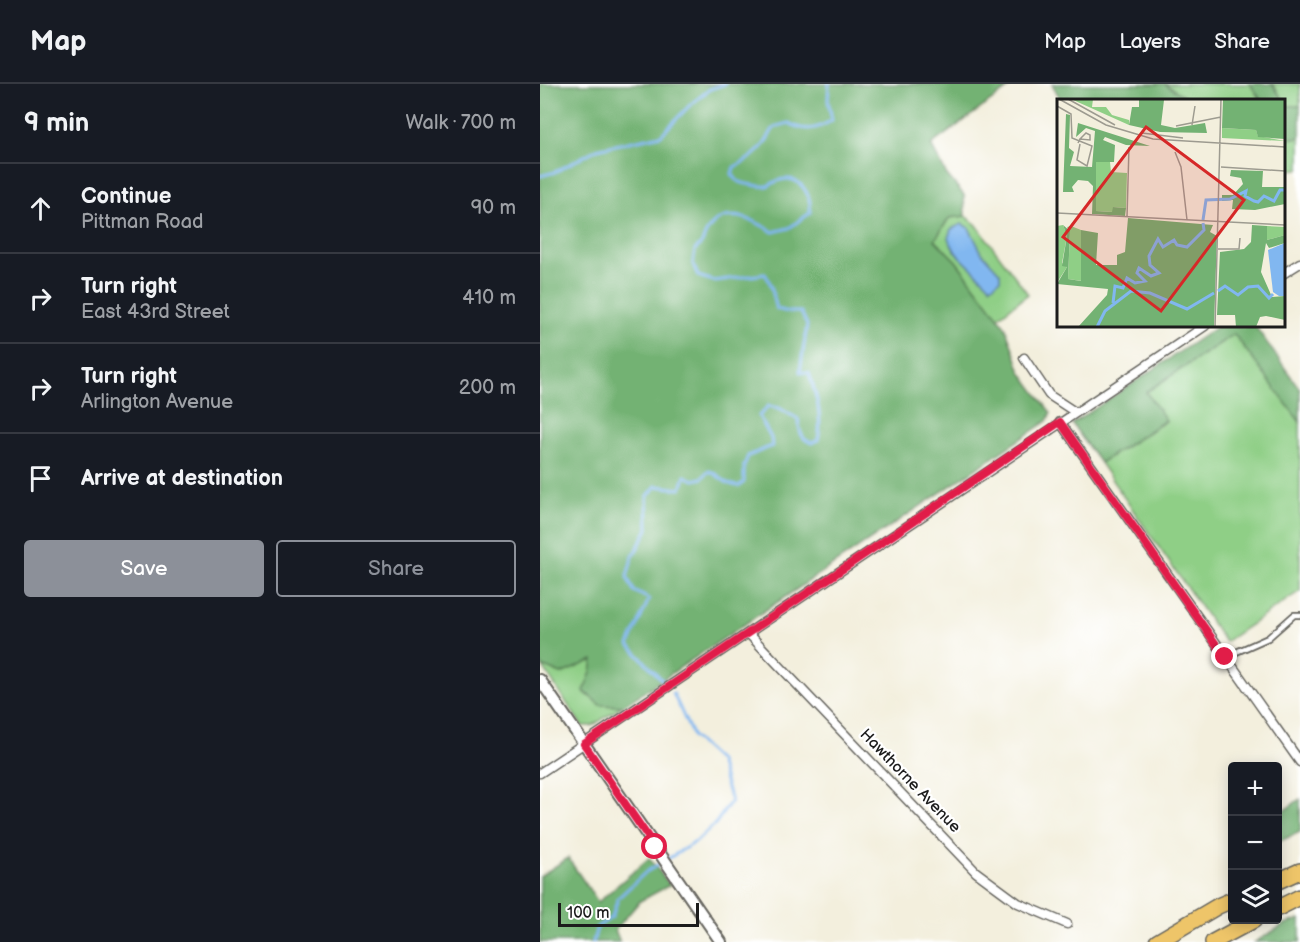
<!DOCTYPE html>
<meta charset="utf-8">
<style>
body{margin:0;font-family:"Balsamiq Sans",sans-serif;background:#242831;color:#f1f3f6}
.controls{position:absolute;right:18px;bottom:18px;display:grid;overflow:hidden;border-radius:6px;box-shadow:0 3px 15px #0003}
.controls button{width:54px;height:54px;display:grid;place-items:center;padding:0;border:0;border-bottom:2px solid #363941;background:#171b24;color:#f1f3f6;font:30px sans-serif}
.scale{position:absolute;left:18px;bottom:15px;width:141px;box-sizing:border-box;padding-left:6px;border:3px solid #1c1c1c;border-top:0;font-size:16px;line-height:21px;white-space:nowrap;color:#1c1c1c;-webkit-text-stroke:4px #fff;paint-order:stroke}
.stop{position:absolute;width:18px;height:18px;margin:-14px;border:4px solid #e11d48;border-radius:50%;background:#fff}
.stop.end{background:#e11d48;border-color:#fff;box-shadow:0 2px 6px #0008}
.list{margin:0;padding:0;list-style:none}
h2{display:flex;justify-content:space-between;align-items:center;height:78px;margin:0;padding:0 24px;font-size:26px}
h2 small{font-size:20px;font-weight:400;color:#9ea1a6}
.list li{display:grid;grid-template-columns:39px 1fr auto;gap:18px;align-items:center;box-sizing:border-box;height:90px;padding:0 24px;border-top:2px solid #363941}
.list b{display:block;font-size:22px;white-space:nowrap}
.list p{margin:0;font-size:20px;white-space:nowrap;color:#9ea1a6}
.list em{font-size:20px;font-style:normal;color:#9ea1a6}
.actions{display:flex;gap:12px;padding:18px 24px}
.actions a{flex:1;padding:14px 0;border:2px solid #8c9099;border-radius:6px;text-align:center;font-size:21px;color:#8c9099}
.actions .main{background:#8c9099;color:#fff}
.icon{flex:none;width:33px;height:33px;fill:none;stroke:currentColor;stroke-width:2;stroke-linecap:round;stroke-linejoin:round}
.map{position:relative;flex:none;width:760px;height:858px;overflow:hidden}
header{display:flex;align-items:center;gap:36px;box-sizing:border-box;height:84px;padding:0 30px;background:#171b24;border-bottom:2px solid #363941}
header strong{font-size:28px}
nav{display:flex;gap:33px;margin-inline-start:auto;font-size:21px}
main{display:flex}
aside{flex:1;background:#171b24}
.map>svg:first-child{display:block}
.green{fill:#8fcf86;stroke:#567651;stroke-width:1.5}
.forest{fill:#73b273;stroke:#486748;stroke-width:1.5}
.water{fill:#81b7f0;stroke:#4e6a86;stroke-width:1.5}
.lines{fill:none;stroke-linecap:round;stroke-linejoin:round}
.stream{stroke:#81b7f0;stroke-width:3}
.service-casing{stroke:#676660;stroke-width:8}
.minor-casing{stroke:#676660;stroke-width:11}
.tertiary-casing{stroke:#676660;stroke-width:14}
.motorway-casing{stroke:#676660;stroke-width:18}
.service{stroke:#fff;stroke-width:4.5}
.minor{stroke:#fff;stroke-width:8}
.tertiary{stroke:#fff;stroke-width:10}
.motorway{stroke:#eec569;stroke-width:15}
.route{stroke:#e11d48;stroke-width:8}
.labels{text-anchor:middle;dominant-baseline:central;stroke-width:4.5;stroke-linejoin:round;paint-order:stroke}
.street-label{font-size:16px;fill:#1c1c1c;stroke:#fff}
.inset-river{fill:none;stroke:#81b7f0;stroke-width:3}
.inset-road{fill:none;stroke:#9d9b90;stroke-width:1.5}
.view{fill:#d62828;fill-opacity:0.15;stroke:#d62828;stroke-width:3}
.inset-edge{fill:none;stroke:#1c1c1c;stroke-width:3}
</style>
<header>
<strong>Map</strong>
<nav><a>Map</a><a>Layers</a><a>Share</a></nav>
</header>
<main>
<aside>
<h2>9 min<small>Walk · 700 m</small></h2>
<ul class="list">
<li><svg class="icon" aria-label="ahead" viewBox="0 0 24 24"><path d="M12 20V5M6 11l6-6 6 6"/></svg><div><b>Continue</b><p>Pittman Road</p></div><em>90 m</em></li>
<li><svg class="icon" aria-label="right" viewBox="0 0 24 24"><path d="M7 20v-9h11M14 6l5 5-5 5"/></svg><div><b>Turn right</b><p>East 43rd Street</p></div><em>410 m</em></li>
<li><svg class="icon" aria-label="right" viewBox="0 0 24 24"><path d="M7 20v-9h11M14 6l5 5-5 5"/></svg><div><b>Turn right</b><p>Arlington Avenue</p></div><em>200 m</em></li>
<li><svg class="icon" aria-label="arrive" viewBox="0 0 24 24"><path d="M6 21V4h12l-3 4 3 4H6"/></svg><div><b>Arrive at destination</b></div></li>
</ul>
<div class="actions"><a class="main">Save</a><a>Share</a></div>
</aside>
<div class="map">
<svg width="760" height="858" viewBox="0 0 760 858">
<rect width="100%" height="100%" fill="#fff"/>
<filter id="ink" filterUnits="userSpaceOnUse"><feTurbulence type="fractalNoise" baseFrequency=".0167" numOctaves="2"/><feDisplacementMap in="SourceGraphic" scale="12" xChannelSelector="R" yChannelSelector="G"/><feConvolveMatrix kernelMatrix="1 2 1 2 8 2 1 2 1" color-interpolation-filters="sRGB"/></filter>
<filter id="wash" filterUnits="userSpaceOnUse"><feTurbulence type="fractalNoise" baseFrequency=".008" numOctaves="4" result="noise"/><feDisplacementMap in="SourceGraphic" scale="24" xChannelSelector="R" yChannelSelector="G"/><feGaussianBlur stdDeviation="1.35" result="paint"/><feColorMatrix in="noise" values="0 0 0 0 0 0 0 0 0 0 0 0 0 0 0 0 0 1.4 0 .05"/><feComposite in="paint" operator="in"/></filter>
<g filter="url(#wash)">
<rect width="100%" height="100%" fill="#f3efdd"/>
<path class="green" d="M625 0H710L721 16H650Z
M733 0H760V22L747 23Z
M744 49 748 55 760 53V85L744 86Z
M425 132 436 140 488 210 458 233 416 177 395 156 409 134Z
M694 250 760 338V507L685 558 560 379 626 337 606 308Z
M53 576 51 588 44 608 60 621 83 622 52 642H42L2 582 21 590Z"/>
<path class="forest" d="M0 0H474L391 61 407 91 424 111 425 132 409 134 395 156 416 177 465 242 481 288 511 329 507 337 83 622 60 621 44 607 51 588 53 576 21 590 2 582 0 578Z
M512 0H625L650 16H521Z
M710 0H732L743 16H721Z
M744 17 747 22H760V53L748 55 744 49Z
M678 242H715L760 305V338L694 250 606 308 626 336 560 379 532 340Z
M760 715V748L738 758V731Z
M28 774 58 818 109 774 130 801 100 817 75 846 80 858H0V792Z
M760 835V858H715L745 840Z"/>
<path class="water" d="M422 140 429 144 442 169 460 189V196L451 203 416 169 408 154 411 145Z"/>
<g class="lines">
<path class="stream" d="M0 92 15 88 57 65 121 51 150 21 170 5 185 0
M124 598 89 561 109 515 94 507 87 493 92 474 108 445 107 413 116 402 141 405 145 392 154 396 162 394 169 387C183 392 183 401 199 402L204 398V382L208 372 232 362 231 354 219 332 228 322 239 324 258 335C260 347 260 355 272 359L278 356C283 333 276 310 269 289L260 288 267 241 261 228H248L237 225C233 213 233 200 225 190L174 197 158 192 153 180 155 166C167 156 161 155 168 146 184 121 213 135 233 148L249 144 270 129C272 112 261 90 240 96 235 97 231 101 227 102 222 103 203 100 198 97 197 97 193 91 192 90L194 83C205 78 218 69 225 59 235 44 228 44 249 39 264 48 277 46 292 36L288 16 289 0
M53 858 57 843 72 833 78 814 106 788 157 757 176 739 191 717 179 677 153 653 133 609"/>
</g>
</g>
<g filter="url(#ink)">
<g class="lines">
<g class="service-casing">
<path id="service" d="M685 573 728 554 754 531H760"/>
</g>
<g class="minor-casing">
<path id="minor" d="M744 189 760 179
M484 274 509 311 535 328
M520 338 760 678
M209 550 436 788 478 819 527 840
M0 689 665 242"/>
</g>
<g class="tertiary-casing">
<path id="tertiary" d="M0 596 181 858"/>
</g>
<g class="motorway-casing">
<path id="motorway" d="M738 797 760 787
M738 824 760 813
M617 858 678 822 692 816
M673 858 714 836"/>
</g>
<use href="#service" class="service"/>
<use href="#minor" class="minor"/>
<use href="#tertiary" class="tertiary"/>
<use href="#motorway" class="motorway"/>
</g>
</g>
<g class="lines" filter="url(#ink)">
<path class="route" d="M115 763 44 660 520 338 685 573"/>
</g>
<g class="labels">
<g class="street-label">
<text transform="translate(370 697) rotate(46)">Hawthorne Avenue</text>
</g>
</g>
<g transform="translate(517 15)">
<rect width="228" height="228" fill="#f3efdd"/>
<path d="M14 0H36L35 8H49L55 16 72 21V26ZM165 29 199 31 201 37 228 42 165 39ZM39 62 53 63 54 73 70 74 69 109 56 108V113L39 112ZM6 126 10 137 5 164 10 168 1 182 0 127ZM14 127 24 131 25 182 11 180 13 133 10 128ZM210 127 228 128V136L210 141Z" fill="#8fcf86"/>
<path d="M82 0H134L107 1 104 26 118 29 148 24 150 34 103 33 72 26 75 8H82ZM166 0H228V40L201 38 199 31 165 29ZM9 15 13 16 12 49 17 53 13 67 35 68 38 32 29 29 19 38 21 24 93 47 69 46 48 38 46 41 58 46 57 63H39V112L55 113 56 108 69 109 68 117 35 115 36 87 31 82 21 81 15 88 17 93H6ZM174 71 206 72 205 88H228V105L198 111 175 110 176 101 165 102V96H176L186 85 184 79 173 77ZM71 119 156 126 153 133 160 137 157 228H21L50 196 51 190 0 185 10 168 5 167 10 137 6 126 13 132 11 180 24 182V131L41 134 39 166H60V156L68 153ZM195 126 210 127V141L228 136V144L212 149 209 144 204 173 215 198 228 197V221L209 217 203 218 199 228H179L178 216H160L163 153 187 150 194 143Z" fill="#73b273"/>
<path d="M228 144V197H222L216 193 211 151Z" fill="#81b7f0"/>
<path class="inset-river" d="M146 121 149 101 173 100 189 92 188 97 197 102 201 103 207 97 217 102 223 91H228M161 192 168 187 181 196 191 188 201 187 212 199 216 195M56 204 58 187 66 189 70 179 78 184 88 182 80 174 82 169 94 177 102 174 93 166 92 157 101 140 106 148 117 141 120 146 130 148 147 131 146 124M40 228 48 212 74 192 93 194 130 210 157 194"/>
<path class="inset-road" d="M2 0 49 26 96 40 228 48M11 0 58 26M0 7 14 15 15 39 35 47 30 67 20 61 23 45M135 26 138 7M119 27 164 18M85 34 126 39M21 44 23 40 33 41V36L29 34 23 40M118 53 124 68 130 121M164 68 228 72M0 114 228 126M70 118 72 48M161 150H182L183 139M158 228 164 0"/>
<path class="view" d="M89 28 187 101 104 212 6 138Z"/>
<rect width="228" height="228" class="inset-edge"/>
</g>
</svg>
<div class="controls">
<button>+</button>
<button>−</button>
<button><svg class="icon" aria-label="layers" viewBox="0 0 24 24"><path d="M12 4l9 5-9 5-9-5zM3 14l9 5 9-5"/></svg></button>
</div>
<div class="scale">100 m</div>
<div class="stop" style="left:115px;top:763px"></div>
<div class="stop end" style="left:685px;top:573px"></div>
</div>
</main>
